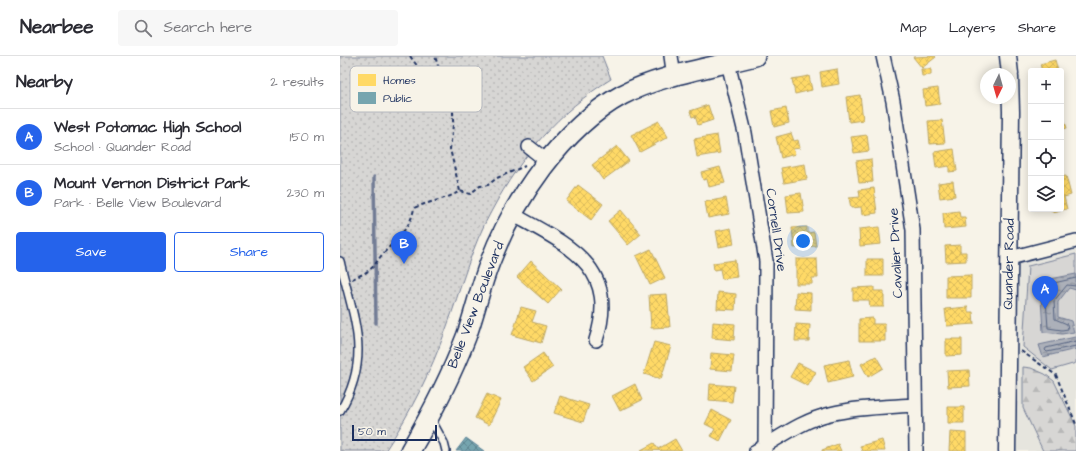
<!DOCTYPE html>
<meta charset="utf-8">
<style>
body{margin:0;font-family:"Architects Daughter",sans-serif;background:#f7f7f7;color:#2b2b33}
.controls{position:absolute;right:12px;top:12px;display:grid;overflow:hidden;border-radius:4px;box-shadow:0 2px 10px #0003}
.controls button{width:36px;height:36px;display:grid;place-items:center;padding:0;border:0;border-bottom:1px solid #e1e1e2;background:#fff;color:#2b2b33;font:20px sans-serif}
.compass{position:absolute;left:640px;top:12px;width:36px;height:36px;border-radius:50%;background:#fff;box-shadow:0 2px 10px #0003;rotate:185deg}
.scale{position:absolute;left:12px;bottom:10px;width:85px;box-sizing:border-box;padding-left:4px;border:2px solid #1b2f5e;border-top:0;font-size:11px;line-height:14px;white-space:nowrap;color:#1b2f5e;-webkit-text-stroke:3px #f7f3e8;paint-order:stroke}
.you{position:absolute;left:463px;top:185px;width:14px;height:14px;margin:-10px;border:3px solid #fff;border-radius:50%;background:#1a73e8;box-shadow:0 0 0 6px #1a73e833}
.badge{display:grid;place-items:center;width:26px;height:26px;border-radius:50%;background:#2563eb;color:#fff;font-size:13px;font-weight:700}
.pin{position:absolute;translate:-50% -33px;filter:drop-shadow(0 1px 2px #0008)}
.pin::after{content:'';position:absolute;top:21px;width:14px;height:12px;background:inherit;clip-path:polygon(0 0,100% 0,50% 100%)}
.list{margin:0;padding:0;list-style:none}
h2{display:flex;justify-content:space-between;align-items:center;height:52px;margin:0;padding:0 16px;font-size:17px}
h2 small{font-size:13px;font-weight:400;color:#7c7c81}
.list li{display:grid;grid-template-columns:26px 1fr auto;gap:12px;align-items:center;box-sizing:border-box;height:56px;padding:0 16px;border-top:1px solid #e1e1e2}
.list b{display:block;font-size:15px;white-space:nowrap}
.list p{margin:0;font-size:13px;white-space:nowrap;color:#7c7c81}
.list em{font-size:13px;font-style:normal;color:#7c7c81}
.actions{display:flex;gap:8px;padding:12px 16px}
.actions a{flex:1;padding:9px 0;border:1px solid #2563eb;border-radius:4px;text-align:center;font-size:14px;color:#2563eb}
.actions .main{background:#2563eb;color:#fff}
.icon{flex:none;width:22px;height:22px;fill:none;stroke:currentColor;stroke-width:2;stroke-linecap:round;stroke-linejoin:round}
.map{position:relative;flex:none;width:736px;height:395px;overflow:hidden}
header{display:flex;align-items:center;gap:24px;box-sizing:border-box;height:56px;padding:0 20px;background:#fff;border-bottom:1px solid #e1e1e2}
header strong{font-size:19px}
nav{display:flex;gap:22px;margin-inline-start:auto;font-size:14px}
.search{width:280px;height:36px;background:#f7f7f7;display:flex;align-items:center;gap:10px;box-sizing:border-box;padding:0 14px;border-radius:4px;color:#7c7c81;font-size:15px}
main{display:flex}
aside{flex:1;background:#fff}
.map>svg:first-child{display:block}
.built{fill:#e6e5de}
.green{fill:#d7d6d4;stroke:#798299}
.forest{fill:url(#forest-firs);stroke:#798299}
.park{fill:url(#park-dots);stroke:#798299}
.water{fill:url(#water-ripples);stroke:#727c95}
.homes{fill:url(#homes-cross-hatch);stroke:#bba664}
.public{fill:url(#public-cross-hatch);stroke:#5b8297}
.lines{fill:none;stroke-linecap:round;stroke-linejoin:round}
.shore{stroke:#556382;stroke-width:1}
.stream{stroke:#727c95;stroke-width:3.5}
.service-casing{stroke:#1b2f5e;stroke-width:10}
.minor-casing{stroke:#1b2f5e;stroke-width:16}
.tertiary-casing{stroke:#1b2f5e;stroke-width:19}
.secondary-casing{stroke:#1b2f5e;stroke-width:22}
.path{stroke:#1b2f5e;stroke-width:2;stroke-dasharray:4 3;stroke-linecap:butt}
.service{stroke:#f7f3e8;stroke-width:7}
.minor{stroke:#f7f3e8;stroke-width:13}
.tertiary{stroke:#f7f3e8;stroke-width:16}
.secondary{stroke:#f7f3e8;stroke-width:19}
.labels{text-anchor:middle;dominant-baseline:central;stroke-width:4;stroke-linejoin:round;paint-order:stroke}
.street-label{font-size:14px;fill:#1b2f5e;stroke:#f7f3e8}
.key{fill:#f7f3e8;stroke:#b5b8bf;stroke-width:1}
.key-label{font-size:11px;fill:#1b2f5e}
</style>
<header>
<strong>Nearbee</strong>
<div class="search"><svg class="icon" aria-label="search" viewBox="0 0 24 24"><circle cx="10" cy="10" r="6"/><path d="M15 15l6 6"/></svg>Search here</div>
<nav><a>Map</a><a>Layers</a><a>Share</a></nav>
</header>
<main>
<aside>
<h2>Nearby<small>2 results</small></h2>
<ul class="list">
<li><span class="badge">A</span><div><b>West Potomac High School</b><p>School · Quander Road</p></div><em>150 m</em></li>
<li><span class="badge">B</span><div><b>Mount Vernon District Park</b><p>Park · Belle View Boulevard</p></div><em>230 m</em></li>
</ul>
<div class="actions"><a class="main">Save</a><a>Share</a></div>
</aside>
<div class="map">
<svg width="736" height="395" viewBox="0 0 736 395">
<defs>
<pattern id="forest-firs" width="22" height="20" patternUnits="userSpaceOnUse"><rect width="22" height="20" fill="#d7d6d4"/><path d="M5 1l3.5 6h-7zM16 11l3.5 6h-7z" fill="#b8b8b8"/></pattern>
<pattern id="park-dots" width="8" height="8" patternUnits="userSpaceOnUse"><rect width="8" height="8" fill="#d7d6d4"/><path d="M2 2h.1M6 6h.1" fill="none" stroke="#b8b8b8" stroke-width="1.8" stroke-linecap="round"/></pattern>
<pattern id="water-ripples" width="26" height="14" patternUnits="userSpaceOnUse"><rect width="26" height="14" fill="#acb0b9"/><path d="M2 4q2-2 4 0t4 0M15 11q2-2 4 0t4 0" fill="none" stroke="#8b909a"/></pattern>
<pattern id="homes-cross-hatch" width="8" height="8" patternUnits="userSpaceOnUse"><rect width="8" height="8" fill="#ffd966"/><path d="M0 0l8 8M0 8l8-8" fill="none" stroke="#dabb5b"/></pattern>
<pattern id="public-cross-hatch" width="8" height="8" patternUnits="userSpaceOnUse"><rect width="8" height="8" fill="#76a5af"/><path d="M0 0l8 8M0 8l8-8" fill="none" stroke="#608792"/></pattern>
</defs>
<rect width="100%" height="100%" fill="#f7f3e8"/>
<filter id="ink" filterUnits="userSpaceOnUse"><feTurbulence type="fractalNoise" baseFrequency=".025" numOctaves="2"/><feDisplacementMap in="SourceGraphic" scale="8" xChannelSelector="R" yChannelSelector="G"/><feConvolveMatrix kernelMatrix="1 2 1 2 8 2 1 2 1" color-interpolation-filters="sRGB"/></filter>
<g filter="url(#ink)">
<path class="built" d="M736 188V395H674L676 204Z"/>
<path class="green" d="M736 198V307L712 314 683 291 688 210Z"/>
<path class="forest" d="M683 311 691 312 705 318 714 325 736 370V395H703L683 352Z"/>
<path class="park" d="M0 0H262L271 23C219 55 181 100 152 154 131 191 121 233 106 273 91 315 70 358 45 395H0Z"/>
<path class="water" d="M736 218V234L729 232 718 246V261L731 265 734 276 722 278 703 276 700 225Z
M735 281 736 293 703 301 699 289Z"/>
<path class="homes" d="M595 0 596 1 582 12 573 1Z
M715 4 718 15H702L700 8Z
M497 13 499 28 482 31 480 16Z
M581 13H591V19L582 20Z
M469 20 472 34 455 38 452 23Z
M598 32 600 48 585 50 583 34Z
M520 39 523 64 509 66 506 41Z
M368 49 373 64 358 69 355 60 352 61 350 55Z
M446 52 449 67 434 71 431 55Z
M721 54 727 72 721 74Z
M602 64 605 87 590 88 588 65Z
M319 65 328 81 300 96 291 79Z
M451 77 454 85 458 84 460 92 453 93 455 98 441 102 436 81Z
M377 79 380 97 357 101 354 83Z
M527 79 529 95 514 97 511 81Z
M277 90 289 105 263 124 252 109Z
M614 93 617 115 609 116V110L596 112 594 96Z
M531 103 533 126 519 127 516 105Z
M465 108 467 123 444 127 441 112Z
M380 111 385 127 369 131 367 123 363 124 361 116Z
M726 120 731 139 724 141 727 153 712 156 711 153H721V121Z
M613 125 615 140 600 142 598 127Z
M238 129 263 148 251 164 226 145Z
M534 132 537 157 522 159 521 151 511 152 509 142 520 141 519 134Z
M461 137 464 156 448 157 446 139Z
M386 142 389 158 368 162 365 146Z
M281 154 301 178 288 189 268 165Z
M619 155 620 161H625L626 171 604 173 603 157Z
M467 171V177L474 176 476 190 454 192 452 172Z
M539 171 541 188 520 190 519 173Z
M391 172 394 188 379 191 376 175Z
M620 189V196H626V205L606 206 605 190Z
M311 193 325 222 310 229 296 200Z
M456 203H477L478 222H472V228H456Z
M527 203H543V220H527Z
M395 204 397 221 382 223 380 213 374 214 373 207Z
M191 205 221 233 208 248 177 221Z
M631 219V242H606V220Z
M534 231V235H544V251H530L529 244H513V232Z
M378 236 396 238 395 254 377 253Z
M456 236 471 237V254L455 253Z
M327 238 330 271 311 272 309 239Z
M181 251 196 255 192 266 206 270 201 287 172 279Z
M628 251V256H633L634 268 607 270 605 253Z
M533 262V268H545V285H519V263Z
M373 266 395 268 394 284 372 282Z
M456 268 470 269 469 285H455Z
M606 283H622V299L606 300Z
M314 286 331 290 321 323 304 318Z
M203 297 213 311 193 325 183 311Z
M371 297 394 299 392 315 370 313Z
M536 300 543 312 528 321 521 308Z
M509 304 513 321 488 327 484 309Z
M458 307 476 316 468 330 450 321Z
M629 314 630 330 608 331 607 315Z
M295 328 302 344 280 355 272 340Z
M370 328 394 330 392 346 369 344Z
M147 338 161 344 149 369 135 362Z
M220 340 249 349 243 366 214 357Z
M608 351H624V367H608Z
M372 354 391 364 380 385 371 380 375 373 365 368Z
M610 376 626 377V395H609Z
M335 383 342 395 301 394 314 387 318 393Z
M542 384 545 395H522L520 390Z
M498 388 501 395H482V394Z"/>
<path class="public" d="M126 382 144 395H116Z"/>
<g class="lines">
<path class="shore" d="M736 222 705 229 708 272 722 274 728 273 727 268 715 263 714 245 727 229 736 230
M736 285 706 292 705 294 707 296 736 290"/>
<path class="stream" d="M34 121 36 267"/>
<g class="service-casing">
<path id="service" d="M0 205C13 262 33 300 0 355
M91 363 104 387 106 395"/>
</g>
<g class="minor-casing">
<path id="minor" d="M331 0 334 21
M543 0 553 45 573 174 576 395
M388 7 405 77 426 205 425 395
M189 91 207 105
M174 159C228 189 280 211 256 284
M670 202 736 185
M416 395C439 382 463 364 490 358 517 351 547 351 575 349"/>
</g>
<g class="tertiary-casing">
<path id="tertiary" d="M668 0 670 18
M667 395 671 56 670 21"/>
</g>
<g class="secondary-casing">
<path id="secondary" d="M70 395C91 359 111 320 126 281 135 257 140 231 150 206 174 144 222 72 282 39 320 19 374 11 415 0"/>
</g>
<path class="path" d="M70 0C77 10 82 18 95 15L98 10 95 0
M98 10 106 19 113 48V69L110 93 120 135
M12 223C18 220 25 218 29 214 35 210 37 205 41 200 54 185 71 173 74 152 89 145 106 144 120 135L130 138 140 130 148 129 157 122 185 110
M681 295 716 319 736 368"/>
<use href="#service" class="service"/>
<use href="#minor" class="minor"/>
<use href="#tertiary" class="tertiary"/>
<use href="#secondary" class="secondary"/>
</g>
</g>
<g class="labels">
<g class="street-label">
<text transform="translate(436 174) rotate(82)">Cornell Drive</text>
<text transform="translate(556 197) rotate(-93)">Cavalier Drive</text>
<text transform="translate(669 208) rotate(-89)">Quander Road</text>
<text transform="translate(136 249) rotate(-69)">Belle View Boulevard</text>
</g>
</g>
<rect x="10" y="10" width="132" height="46" rx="6" class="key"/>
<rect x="18" y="18" width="18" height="12" fill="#ffd966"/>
<rect x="18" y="36" width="18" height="12" fill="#76a5af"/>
<g class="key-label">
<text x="43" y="28">Homes</text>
<text x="43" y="46">Public</text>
</g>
</svg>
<div class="controls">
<button>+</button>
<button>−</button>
<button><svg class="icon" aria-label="locate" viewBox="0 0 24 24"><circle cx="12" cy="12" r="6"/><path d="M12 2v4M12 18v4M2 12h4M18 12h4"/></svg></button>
<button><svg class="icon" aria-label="layers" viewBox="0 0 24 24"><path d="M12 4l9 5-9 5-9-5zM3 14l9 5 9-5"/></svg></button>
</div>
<svg class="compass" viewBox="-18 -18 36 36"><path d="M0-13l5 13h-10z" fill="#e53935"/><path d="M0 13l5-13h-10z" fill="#7c7c81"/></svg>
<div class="scale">50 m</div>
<div class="you"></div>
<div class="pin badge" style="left:705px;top:253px">A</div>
<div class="pin badge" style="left:64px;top:208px">B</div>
</div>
</main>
